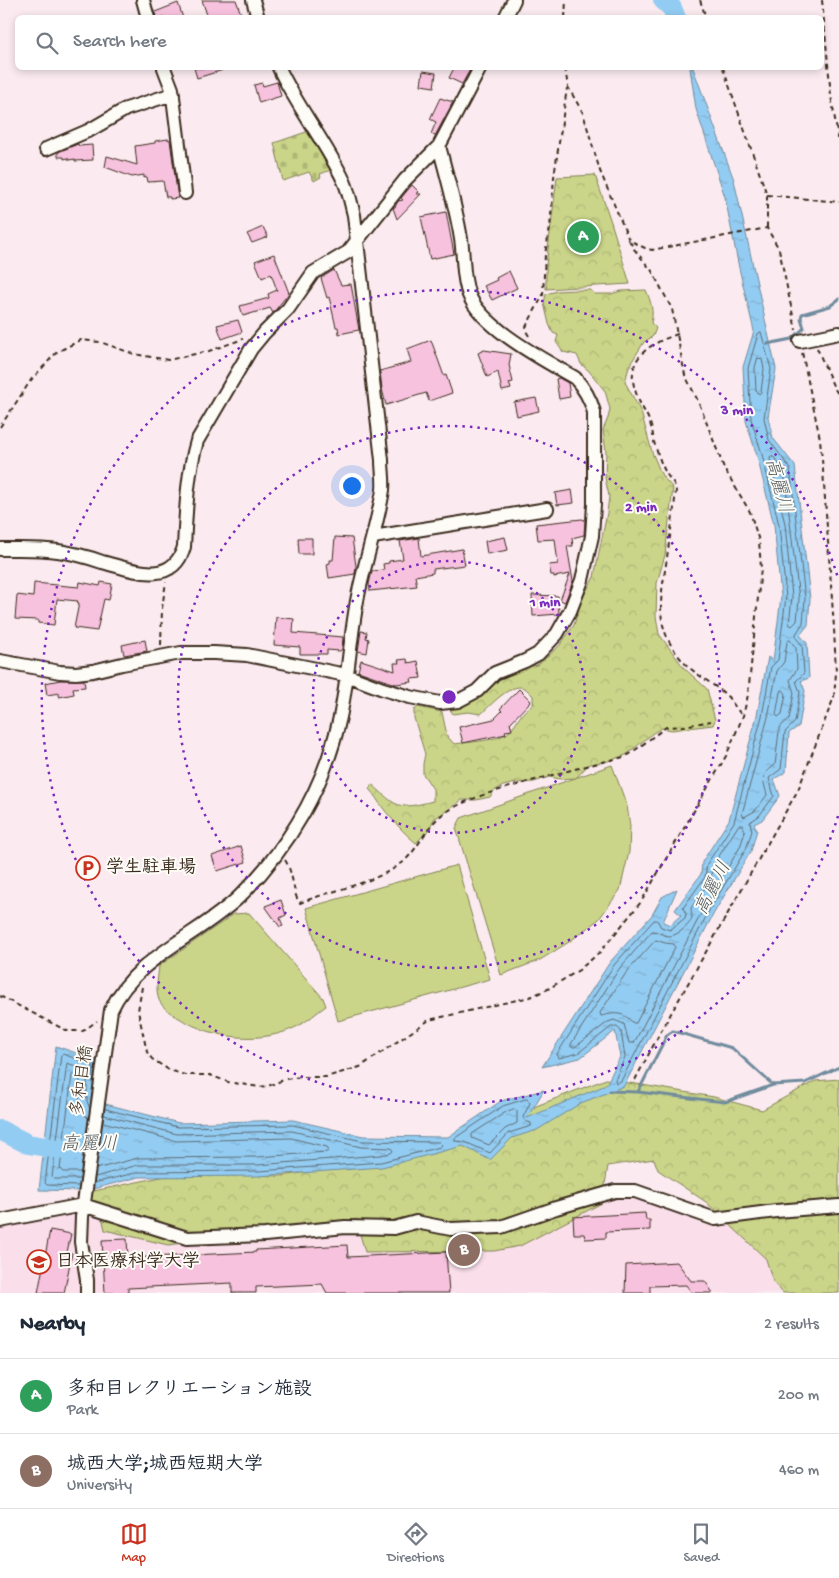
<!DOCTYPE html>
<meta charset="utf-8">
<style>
body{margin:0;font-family:"Gochi Hand","Klee One",sans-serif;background:#f2f2f3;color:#1f2937}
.you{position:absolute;left:351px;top:485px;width:18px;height:18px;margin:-12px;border:4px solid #fff;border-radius:50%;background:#1a73e8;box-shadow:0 0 0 8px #1a73e833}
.badge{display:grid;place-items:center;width:32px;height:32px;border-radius:50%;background:#c8321e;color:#fff;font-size:16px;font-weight:700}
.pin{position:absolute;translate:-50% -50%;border:2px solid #fff;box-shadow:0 1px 5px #0006}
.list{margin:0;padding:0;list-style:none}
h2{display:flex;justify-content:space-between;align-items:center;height:65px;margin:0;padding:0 20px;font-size:21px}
h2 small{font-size:16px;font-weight:400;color:#747a83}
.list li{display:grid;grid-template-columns:32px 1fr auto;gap:15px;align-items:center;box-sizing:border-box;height:75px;padding:0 20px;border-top:1px solid #e0e1e3}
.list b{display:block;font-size:19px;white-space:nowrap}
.list p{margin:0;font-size:16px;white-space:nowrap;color:#747a83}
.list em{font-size:16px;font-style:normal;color:#747a83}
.icon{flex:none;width:28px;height:28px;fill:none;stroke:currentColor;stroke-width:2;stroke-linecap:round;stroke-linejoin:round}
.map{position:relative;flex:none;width:839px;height:1293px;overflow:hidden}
.search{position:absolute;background:#fff;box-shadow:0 2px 8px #0003;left:15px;right:15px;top:15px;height:55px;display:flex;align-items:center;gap:12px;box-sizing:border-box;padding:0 18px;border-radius:8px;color:#747a83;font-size:19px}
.sheet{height:215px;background:#fff}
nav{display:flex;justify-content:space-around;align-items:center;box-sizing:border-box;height:70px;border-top:1px solid #e0e1e3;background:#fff;font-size:14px;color:#747a83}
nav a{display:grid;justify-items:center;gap:2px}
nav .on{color:#c8321e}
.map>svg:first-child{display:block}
.built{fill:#fadfeb}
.grass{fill:#cad589;stroke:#828054}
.forest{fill:url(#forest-crowns);stroke:#828054}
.cemetery{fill:url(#cemetery-stones);stroke:#828054}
.water{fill:url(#water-ripples);stroke:#708b9d}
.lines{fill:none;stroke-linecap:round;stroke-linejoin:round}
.shore{stroke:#5e6b73;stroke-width:1}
.stream{stroke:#708b9d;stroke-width:3}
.river{stroke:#93ccf2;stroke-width:20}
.building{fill:#f7c2de;stroke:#3b2a1e}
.minor-casing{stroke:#3b2a1e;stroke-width:16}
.path{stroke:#3b2a1e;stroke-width:2;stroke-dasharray:5 4;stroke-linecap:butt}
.minor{stroke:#fdfcf7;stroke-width:12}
.ring{fill:none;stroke:#7b2cbf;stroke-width:2.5;stroke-dasharray:2.5 5}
.labels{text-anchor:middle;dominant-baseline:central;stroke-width:4;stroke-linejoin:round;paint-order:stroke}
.poi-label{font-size:18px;font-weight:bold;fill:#3b2a1e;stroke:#fdfcf7;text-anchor:start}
.street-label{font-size:18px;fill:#3b2a1e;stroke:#fdfcf7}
.water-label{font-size:19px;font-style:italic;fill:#555b5e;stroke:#fdfcf7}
.centre{fill:#7b2cbf;stroke:#fdfcf7;stroke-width:2.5}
.ring-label{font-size:15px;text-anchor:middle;font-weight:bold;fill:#7b2cbf;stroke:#fdfcf7;stroke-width:4;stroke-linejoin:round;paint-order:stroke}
</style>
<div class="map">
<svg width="839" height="1293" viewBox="0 0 839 1293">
<defs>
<pattern id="forest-crowns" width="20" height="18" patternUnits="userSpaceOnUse" patternTransform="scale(1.25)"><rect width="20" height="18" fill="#cad589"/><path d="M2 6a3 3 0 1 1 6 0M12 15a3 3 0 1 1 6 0" fill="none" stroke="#aeb776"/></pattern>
<pattern id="cemetery-stones" width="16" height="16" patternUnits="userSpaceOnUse" patternTransform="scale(1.25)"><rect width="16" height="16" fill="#cad589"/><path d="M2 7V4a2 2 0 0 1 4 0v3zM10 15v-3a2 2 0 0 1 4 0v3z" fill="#aeb776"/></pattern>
<pattern id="water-ripples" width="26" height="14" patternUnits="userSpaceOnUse" patternTransform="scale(1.25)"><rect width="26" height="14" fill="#93ccf2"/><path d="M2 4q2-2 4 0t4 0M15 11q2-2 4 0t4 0" fill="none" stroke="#80afcf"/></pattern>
</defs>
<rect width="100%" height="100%" fill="#fbebf0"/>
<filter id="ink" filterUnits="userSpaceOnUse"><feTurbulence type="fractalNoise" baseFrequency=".02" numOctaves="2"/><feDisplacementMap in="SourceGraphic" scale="10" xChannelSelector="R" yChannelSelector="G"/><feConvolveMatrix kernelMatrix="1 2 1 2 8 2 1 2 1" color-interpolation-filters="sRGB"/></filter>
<g filter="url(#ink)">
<path class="built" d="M634 1194 704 1225 743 1222 839 1293H94L87 1229 89 1207 186 1241 615 1195Z
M71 1213 77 1218 82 1280 80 1293H0V1226L37 1217 39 1221Z"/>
<path class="grass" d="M612 765 627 806 630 826 629 852 620 890 599 919 569 942 540 960 501 975 456 828 461 818Z
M457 865 490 979 338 1021 306 908Z
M249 913 323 998 326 1006C317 1012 308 1021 298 1026 262 1045 213 1039 179 1018 172 1014 163 1009 159 1000 155 990 158 977 159 966L234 914Z"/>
<path class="forest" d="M595 175 611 222 630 284 546 289V265L557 177Z
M575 290H591L594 294H611L621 291 646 290C651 302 654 311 651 323L656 328 653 336 644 342 634 358 629 367 625 382 641 412 652 452 662 476 673 488 665 555 657 583 656 616 659 634 684 668 707 689 715 720 713 725 672 730 662 728 653 733 626 755 605 762 589 764 576 778 560 779 549 777 534 782 516 783 503 786 494 791 490 797 476 800H462L434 819 428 831 416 843C403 832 393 821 383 808 378 802 375 795 369 789L372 784C398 808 397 810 433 801V789L423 774V764L425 754 414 718V710L418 707 442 712 447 736 454 744C468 742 500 741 510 731 520 720 518 714 533 705V696C531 694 527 689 524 688 511 682 490 706 481 714L468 712 453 714 449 708 461 707 477 699 487 691 500 677 524 668 537 665 547 657 560 645 574 625 581 601 594 577 607 513 609 496 605 478 606 452 603 430 608 418 610 409 605 391 589 371 581 364 577 355 563 352 556 342 558 335 553 333 549 324 544 303 546 294 557 291Z
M606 1079 714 1097 762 1110 815 1081 839 1079V1293H783L773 1282 766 1259 706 1202 658 1170 654 1159 608 1166 602 1203 520 1246 494 1251 365 1252 356 1220 168 1245 105 1230 100 1207 88 1198 89 1192 180 1173 281 1176 381 1161 513 1115Z"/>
<path class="cemetery" d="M309 131 331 170 320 174 321 177 314 181 309 172 283 181 274 143Z"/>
<path class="water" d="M690 68H693L734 180 776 369 768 417 773 438 795 466 810 599 808 625 800 635 807 643 809 678 801 681 805 691 799 726 789 733 786 772 774 779 780 796 762 820 754 824 757 830 751 851 714 913 624 1086 581 1103 537 1130 512 1138 490 1160 463 1146 382 1167 259 1176 139 1177 85 1191 39 1190 56 1046 99 1061 98 1102 179 1123 293 1120 363 1136 448 1137 501 1101 544 1090 527 1118 606 1085 620 1057 615 1031 580 1058 542 1067 610 962 652 915 662 897 677 889 663 922 670 925 681 915 675 910 701 874 702 862 729 820 757 715 768 657 773 661 781 597 774 525 757 456 746 421 743 367 754 331 739 268 725 197 696 109Z"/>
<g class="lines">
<path class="shore" d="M761 332 771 369 764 418 769 440 790 468 805 599 803 623 796 634V638L802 645 804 673 796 681 800 692 795 722 785 732 781 769 769 778 774 796 759 816 750 822 752 831 746 849 709 911 621 1081 616 1083 615 1080 625 1057 621 1031 617 1027H611L578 1053 559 1058 557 1054 614 965 654 920H657L661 927 670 930 685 918 686 914 683 908 705 877 707 864 734 822 762 716 771 667 778 660 786 597 779 525 762 454 751 419 748 368 758 334Z
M758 358 762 359 764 369 761 392 759 394 756 391 755 368Z
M771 457H774L784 471 799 599 797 621 792 626 789 624 792 597 785 524 770 459Z
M790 640 796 648 797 669 790 680 794 693 789 719 781 726 779 731 775 765C759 777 763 778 767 795L755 811 744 817 742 814 768 717 777 671 784 662 787 642Z
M783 690 786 694 782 714 778 717 776 715 780 692Z
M739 825H743L745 832 740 847 704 908 634 1043H629L624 1024 614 1020 608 1022 575 1047H571V1044L619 969 652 931C658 931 662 935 668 936 675 937 688 927 691 920 693 916 691 912 691 908L710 881 713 866Z
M656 940 665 943 674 944 675 947 636 1023H633C623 1011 614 1013 601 1016L600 1013 626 973Z
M527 1099 530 1103 523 1117 525 1121 531 1123V1126L509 1133 490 1153 465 1142 455 1141V1138L503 1106Z
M514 1109 517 1111V1123L505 1129 489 1145 472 1138V1134L506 1112Z
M96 1169 138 1158 258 1157 327 1152 329 1150 327 1147 291 1138 176 1141 103 1122
M81 1172H63L60 1169 72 1075 73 1073 80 1075C80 1090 75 1107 88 1118
M95 1177 138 1165H258L380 1155 391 1153 393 1151 391 1148 361 1147 292 1131 177 1134 104 1115
M80 1179H54L52 1177 67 1063 87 1070V1101L90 1109
M94 1183 139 1172 259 1171 381 1162 440 1147 442 1145 439 1142 362 1141 293 1125 178 1127 105 1109
M79 1186 47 1185 45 1183 61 1055 63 1054 93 1065V1082"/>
<path class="stream" d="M767 344 792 339 804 328 801 318 802 314 830 306 839 299
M610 1091 638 1092 725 1102 773 1085
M638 1092 667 1035 673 1031 732 1048 773 1085 805 1083 839 1067"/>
<path class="river" d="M663 0 672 8 676 18
M0 1130 28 1144 70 1151"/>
</g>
<path class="building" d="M202 0H236L241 14 230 18H208Z
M178 3 183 18H156L155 12Z
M194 68H223V70L197 78Z
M454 68H471L462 84 449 78Z
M423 71 436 73 434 87 421 85Z
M277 82 281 96 259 103 254 85 262 83 263 86Z
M440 98 453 102 435 136 431 134 436 122 430 119Z
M168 139 170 140 178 198 170 199V197H166L163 181 148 182 147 177 144 178V175L132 177 105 167 107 156 137 165 135 146 155 143V141Z
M78 144 79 146 92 145 93 160 75 161V159L69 160 68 158 64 159V157H58V152Z
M412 185 419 192 416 194H421L397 219 393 208 395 207 398 201 403 200 401 198Z
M446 212 454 254 430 259 421 217Z
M263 227 268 237 252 243 247 234Z
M274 254 289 293 273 313 270 308 243 316 240 306 269 298 268 294 277 290 271 274 262 278 255 261Z
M334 270 341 285 351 284 359 330 339 334 338 327H336L329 297 327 298 321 278Z
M509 271 517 288 492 300 484 286 497 280 496 278Z
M238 320 242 332 222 339 217 325Z
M431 340 444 376 446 375 452 393 429 401 426 393 386 405 382 389 380 371 411 362 407 349Z
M484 350 511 354 509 365 513 382 509 383 511 389 502 391 498 372 487 377 478 353Z
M559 378 568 383 570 397 559 399 556 379Z
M536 398 539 411 517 416 514 402Z
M572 490 574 503 557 505 555 493Z
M582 519 585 520 584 535 572 538 573 546H567L573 581 565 602 560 600 570 574 554 577V575H551L549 565 558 564 555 539 538 540 536 524Z
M335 537 352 538 356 566 355 574 329 578 327 564 330 563V560H333Z
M505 537 508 550 487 554 485 541Z
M298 538H312V554H299Z
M419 538 421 556 462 549 465 565 433 569V573L415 576 417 586 370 591 369 584 372 571 384 570 383 564 389 563V561L403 559 400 541Z
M80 582 100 586 101 582 112 584 109 600 104 599 97 631 74 628 79 603 77 602 78 601 57 599 54 625 38 623V620L15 619 17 595 33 597 34 583 79 587Z
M532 595 558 596 559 614 533 616Z
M276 617 294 619 293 633 343 637 342 649 340 651 327 650V654H300V647L274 645Z
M361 631 367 632 366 638 369 639 367 653 358 651Z
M145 640 147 651 124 655 122 645Z
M407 659 408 663 418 661 421 678 411 679 412 682 396 684 358 671 361 660 395 671 394 663H399L398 660Z
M60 680H84L85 687 73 688 74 694 59 697V693L47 695 45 683Z
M519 689 531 701 510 723 512 730 505 731 506 734 463 743 459 727 494 719 502 711 500 709Z
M241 846 246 862 217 871 212 856Z
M281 900 286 915 280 918 283 926 280 927 265 906Z
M645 1213 646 1220H650V1230L606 1232V1238L585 1239 584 1234H574L573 1217Z
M50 1230 71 1234 67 1252 72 1253 64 1293H38Z
M127 1239 128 1258 256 1252V1250L347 1245 348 1257 446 1252 449 1293H327L322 1284 256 1287V1293H232V1283L128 1288V1293H105L102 1240Z
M677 1262 691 1281H705L713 1293H692L686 1285 650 1286V1293H625L626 1265Z"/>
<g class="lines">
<g class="minor-casing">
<path id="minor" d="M143 0 148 18
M253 0 258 18
M505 18 514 0
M164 68 172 89 185 193
M46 149 90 130 126 109 173 94
M800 341 839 333
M373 537 547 509
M0 549C19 549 39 548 58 551 72 553 88 557 102 562 130 569 172 588 184 547 186 511 187 475 197 441L251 349 265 332 288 309 313 273 348 252 405 180 439 146 480 68
M0 661 60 672 76 673 93 671 122 664 181 653H214L247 655 346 675 383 689 410 697 440 703 458 701 477 691 495 673 525 661 538 654 557 634 570 611 582 580 592 536 594 504V412C590 398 585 389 575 378 546 361 482 328 469 295 462 278 464 257 461 239 456 207 447 177 439 146
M0 1221 83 1205 187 1238 265 1235 345 1227 394 1228 416 1222 451 1229 501 1227 556 1208 615 1191H635L715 1219 776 1211 839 1206
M87 1293V1280L81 1242 82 1217 111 1010C136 956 199 936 240 896 289 847 325 786 340 717 348 679 350 639 357 601 364 563 377 528 383 490 384 480 382 470 382 460L354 215C351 204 349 192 344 181 325 141 297 107 279 68"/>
</g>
<path class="path" d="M700 0 706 18
M822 0 831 96 839 143
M565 18 566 0
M565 68 568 87 583 113 600 171 629 240 645 248 652 250 767 228 779 249 796 330
M723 68 767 195V228
M767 195 839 202
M678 334C645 345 622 361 638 398 641 407 647 414 650 423 652 429 653 435 654 442 657 451 660 462 665 471 668 479 675 481 676 490 674 510 671 530 668 550 663 592 650 622 681 659 694 675 714 683 728 697 733 703 737 710 742 715
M529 336 526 331V327L543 295 545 254 550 228 554 177 567 88
M817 348 834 388 839 395
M0 427 31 380 57 352 81 340 100 342 134 354 168 360 209 351 243 339
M161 645 162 608 166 582
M285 860C294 873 293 897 300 903 331 890 376 883 402 863 419 849 425 827 443 814 469 797 499 790 528 782 560 773 592 764 624 757L630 754 666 727 684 726 711 721
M142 987 138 1011 147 1052 152 1059 169 1070 185 1075H210L228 1082 259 1087 268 1086 286 1079 301 1077H326L360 1067 429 1020 530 997 548 989 579 970 600 952 641 902 726 756 743 716 748 695 761 568 759 541 750 512 724 468 699 403 685 375 672 309 652 271 634 249 629 240
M0 996 67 1031H83L97 1021
M635 1080 661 1031 798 790 834 697 836 673 834 628 823 470 820 439 802 352"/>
<use href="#minor" class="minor"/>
</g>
</g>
<g class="ring">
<circle cx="449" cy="697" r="136"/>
<circle cx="449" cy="697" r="271"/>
<path d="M838 816A407 407 0 1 1 838 578"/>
</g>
<defs>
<g id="parking-ring" transform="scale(1.25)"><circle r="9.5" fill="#fdfcf7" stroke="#c8321e" stroke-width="1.5"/><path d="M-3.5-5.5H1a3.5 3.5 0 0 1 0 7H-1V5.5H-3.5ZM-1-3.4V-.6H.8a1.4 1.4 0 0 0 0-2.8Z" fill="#c8321e"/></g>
<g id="university-ring" transform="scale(1.25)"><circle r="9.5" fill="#fdfcf7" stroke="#c8321e" stroke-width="1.5"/><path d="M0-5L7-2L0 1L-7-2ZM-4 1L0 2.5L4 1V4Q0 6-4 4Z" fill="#c8321e"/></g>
</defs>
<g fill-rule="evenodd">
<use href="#parking-ring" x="88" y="868"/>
<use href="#university-ring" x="39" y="1262"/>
</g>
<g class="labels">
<g class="poi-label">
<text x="106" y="868">学生駐車場</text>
<text x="56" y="1262">日本医療科学大学</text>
</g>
<g class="street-label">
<text transform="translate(83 1081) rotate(-82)">多和目橋</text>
</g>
<g class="water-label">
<text transform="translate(777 486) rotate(75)">高麗川</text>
<text transform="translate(714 889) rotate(-63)">高麗川</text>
<text x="89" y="1145">高麗川</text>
</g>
</g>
<circle cx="449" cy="697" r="8" class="centre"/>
<g class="ring-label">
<text x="737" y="414">3 min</text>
<text x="641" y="511">2 min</text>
<text x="545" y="606">1 min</text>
</g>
</svg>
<div class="you"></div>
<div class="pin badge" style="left:583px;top:237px;background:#2e9e5b">A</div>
<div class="pin badge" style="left:464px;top:1250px;background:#8d6e63">B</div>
<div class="search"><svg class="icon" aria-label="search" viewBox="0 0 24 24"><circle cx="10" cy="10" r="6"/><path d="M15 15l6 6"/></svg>Search here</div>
</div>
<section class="sheet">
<h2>Nearby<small>2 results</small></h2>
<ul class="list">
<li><span class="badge" style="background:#2e9e5b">A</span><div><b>多和目レクリエーション施設</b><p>Park</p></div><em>200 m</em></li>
<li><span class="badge" style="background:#8d6e63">B</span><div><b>城西大学;城西短期大学</b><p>University</p></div><em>460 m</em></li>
</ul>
</section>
<nav>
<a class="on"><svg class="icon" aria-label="map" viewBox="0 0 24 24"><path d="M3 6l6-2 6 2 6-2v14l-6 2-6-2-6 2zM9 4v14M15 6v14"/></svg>Map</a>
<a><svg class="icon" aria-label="directions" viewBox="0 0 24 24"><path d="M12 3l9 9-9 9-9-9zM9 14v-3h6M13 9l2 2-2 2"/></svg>Directions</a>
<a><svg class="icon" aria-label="saved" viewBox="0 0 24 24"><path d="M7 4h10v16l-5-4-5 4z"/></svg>Saved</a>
</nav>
